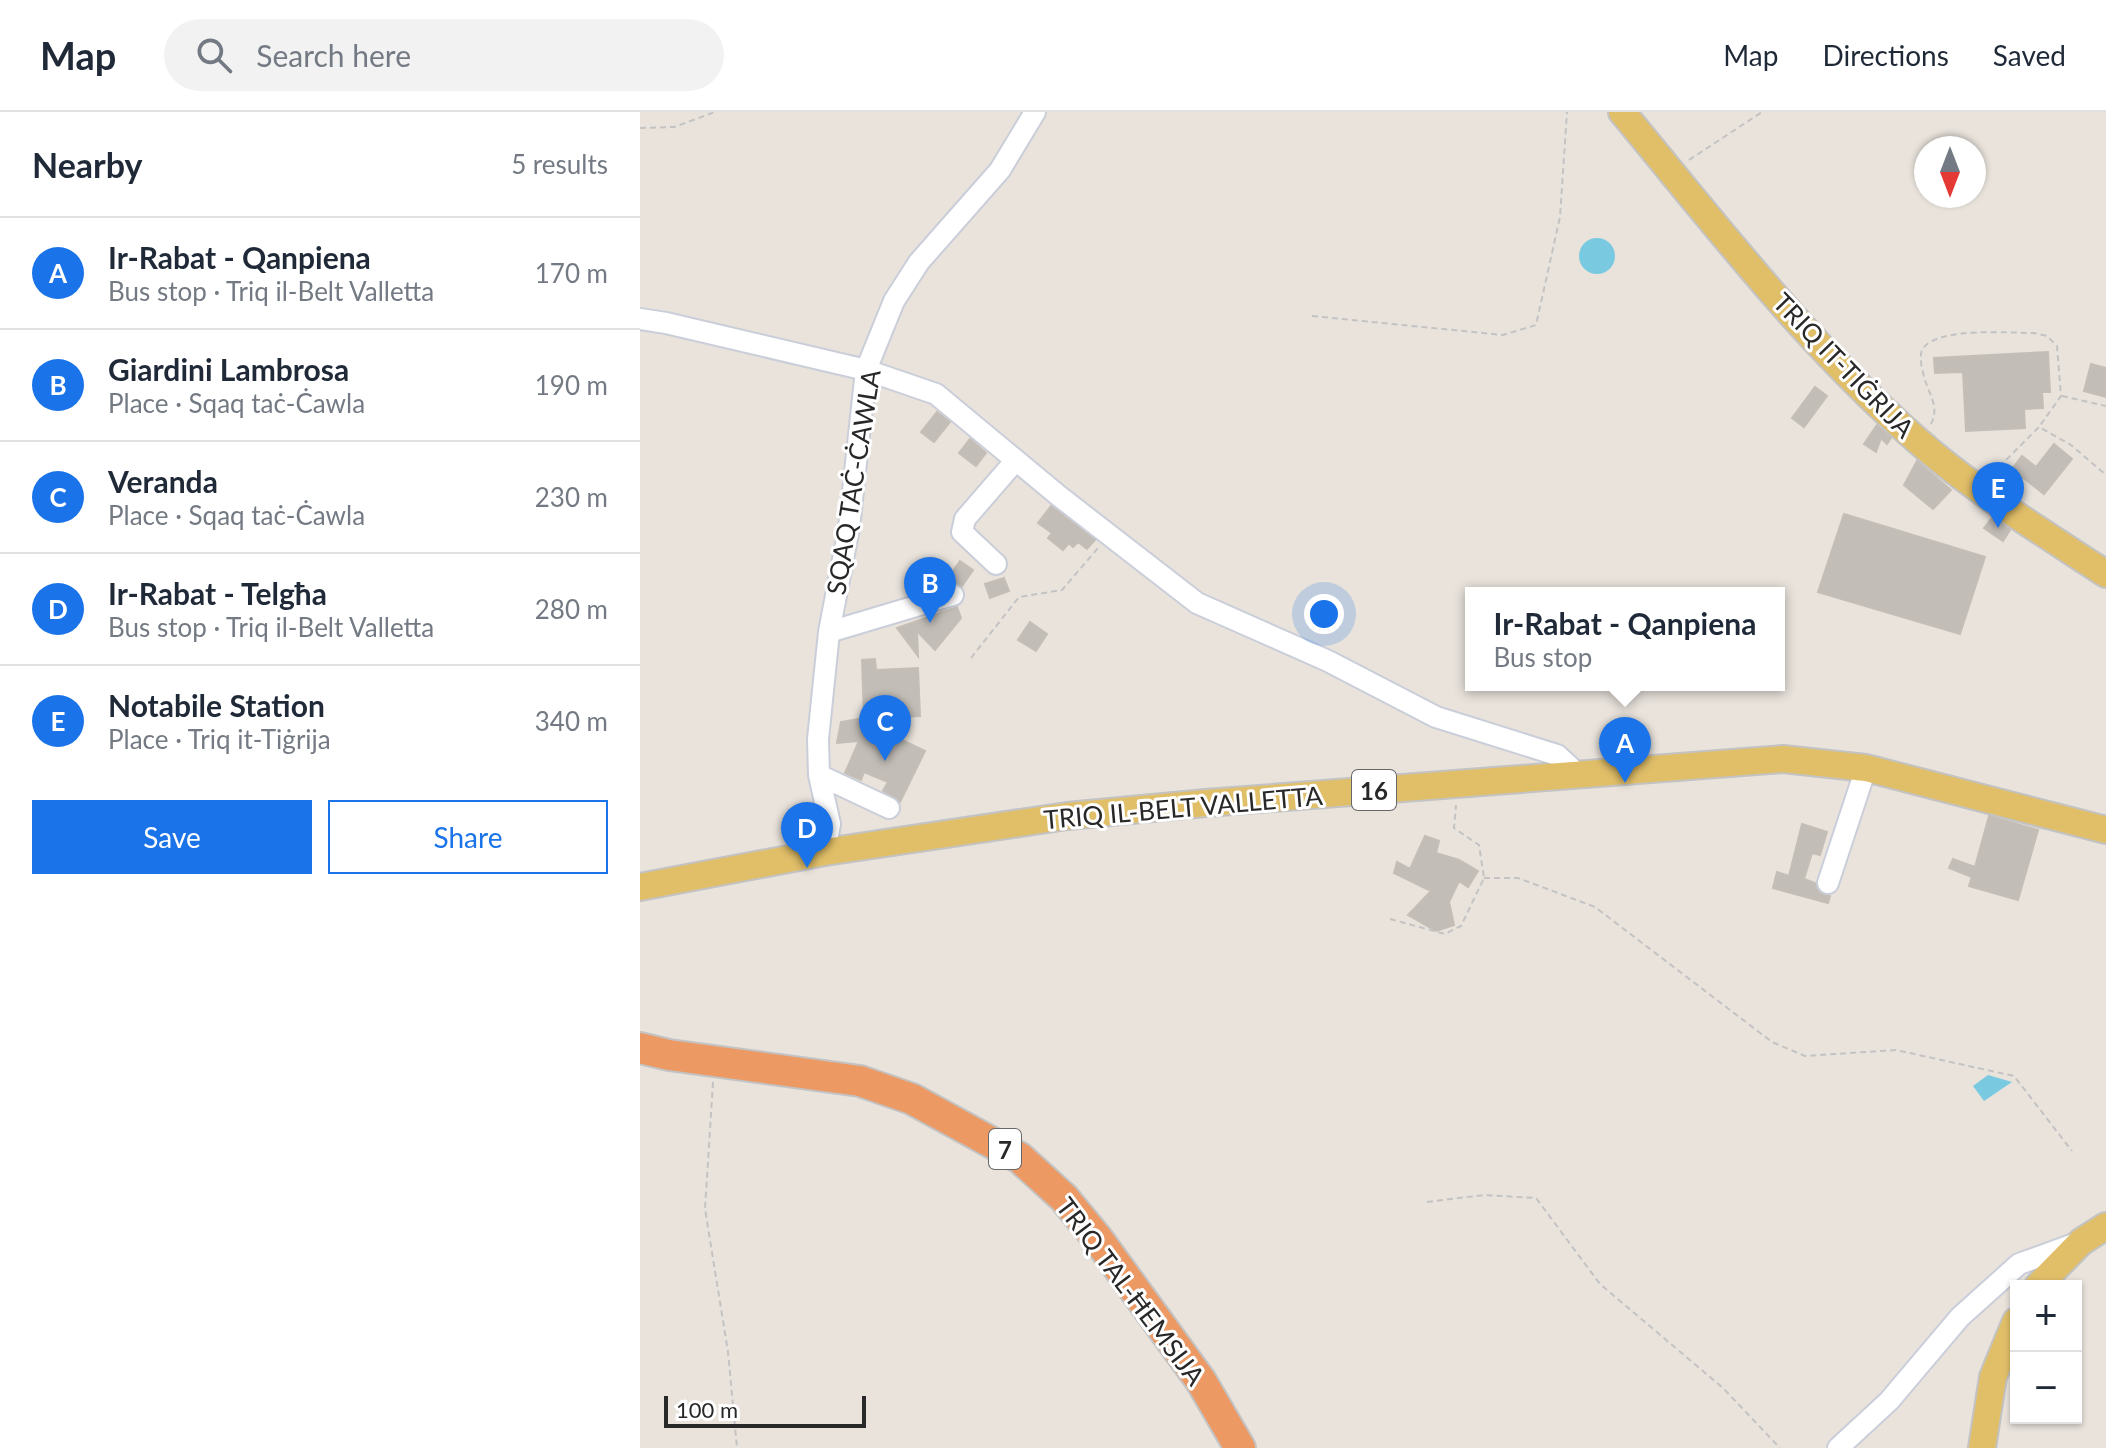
<!DOCTYPE html>
<meta charset="utf-8">
<style>
body{margin:0;font-family:Lato,sans-serif;background:#f2f2f3;color:#1f2937}
.controls{position:absolute;right:24px;bottom:24px;display:grid;overflow:hidden;border-radius:0px;box-shadow:0 2px 6px #0004}
.controls button{width:72px;height:72px;display:grid;place-items:center;padding:0;border:0;border-bottom:2px solid #e0e1e3;background:#fff;color:#1f2937;font:40px sans-serif}
.compass{position:absolute;left:1274px;top:24px;width:72px;height:72px;border-radius:50%;background:#fff;box-shadow:0 2px 6px #0004;rotate:180deg}
.scale{position:absolute;left:24px;bottom:20px;width:202px;box-sizing:border-box;padding-left:8px;border:4px solid #282828;border-top:0;font-size:22px;line-height:28px;white-space:nowrap;color:#282828;-webkit-text-stroke:6px #fff;paint-order:stroke}
.you{position:absolute;left:684px;top:502px;width:28px;height:28px;margin:-20px;border:6px solid #fff;border-radius:50%;background:#1a73e8;box-shadow:0 0 0 12px #1a73e833}
.badge{display:grid;place-items:center;width:52px;height:52px;border-radius:50%;background:#1a73e8;color:#fff;font-size:26px;font-weight:700}
.pin{position:absolute;translate:-50% -66px;filter:drop-shadow(0 2px 4px #0008)}
.pin::after{content:'';position:absolute;top:42px;width:28px;height:24px;background:inherit;clip-path:polygon(0 0,100% 0,50% 100%)}
.popup{position:absolute;left:825px;top:475px;width:320px;height:104px;box-sizing:border-box;display:grid;place-content:center;border-radius:0px;background:#fff;filter:drop-shadow(0 2px 6px #0005);font-size:26px;white-space:nowrap;color:#747a83}
.popup b{font-size:30px;color:#1f2937}
.popup::after{content:'';position:absolute;left:50%;top:100%;margin-left:-16px;border:16px solid transparent;border-top-color:#fff}
.list{margin:0;padding:0;list-style:none}
h2{display:flex;justify-content:space-between;align-items:center;height:104px;margin:0;padding:0 32px;font-size:34px}
h2 small{font-size:26px;font-weight:400;color:#747a83}
.list li{display:grid;grid-template-columns:52px 1fr auto;gap:24px;align-items:center;box-sizing:border-box;height:112px;padding:0 32px;border-top:2px solid #e0e1e3}
.list b{display:block;font-size:30px;white-space:nowrap}
.list p{margin:0;font-size:26px;white-space:nowrap;color:#747a83}
.list em{font-size:26px;font-style:normal;color:#747a83}
.actions{display:flex;gap:16px;padding:24px 32px}
.actions a{flex:1;padding:18px 0;border:2px solid #1a73e8;border-radius:0px;text-align:center;font-size:28px;color:#1a73e8}
.actions .main{background:#1a73e8;color:#fff}
.icon{flex:none;width:44px;height:44px;fill:none;stroke:currentColor;stroke-width:2;stroke-linecap:round;stroke-linejoin:round}
.map{position:relative;flex:none;width:1466px;height:1336px;overflow:hidden}
header{display:flex;align-items:center;gap:48px;box-sizing:border-box;height:112px;padding:0 40px;background:#fff;border-bottom:2px solid #e0e1e3}
header strong{font-size:38px}
nav{display:flex;gap:44px;margin-inline-start:auto;font-size:28px}
.search{width:560px;height:72px;background:#f2f2f3;display:flex;align-items:center;gap:20px;box-sizing:border-box;padding:0 28px;border-radius:44px;color:#747a83;font-size:30px}
main{display:flex}
aside{flex:1;background:#fff}
.map>svg:first-child{display:block}
.water{fill:#79cae1}
.building{fill:#c2bdb7;stroke:#c4beb6;stroke-width:2}
.lines{fill:none;stroke-linecap:round;stroke-linejoin:round}
.minor-casing{stroke:#caced9;stroke-width:24}
.major-casing{stroke:#c3c3c3;stroke-width:30}
.highway-casing{stroke:#c3c3c3;stroke-width:34}
.path{stroke:#c3c3c3;stroke-width:2;stroke-dasharray:6 4;stroke-linecap:butt}
.minor{stroke:#fff;stroke-width:20}
.major{stroke:#e1bf69;stroke-width:26}
.highway{stroke:#ec9964;stroke-width:30}
.labels{text-anchor:middle;dominant-baseline:central;stroke-width:6;stroke-linejoin:round;paint-order:stroke}
.shield{fill:#fff;stroke:#686868;stroke-width:2}
.shield-label{font-size:24px;font-weight:bold;fill:#282828}
.street-label{font-size:26px;fill:#282828;stroke:#fff}
</style>
<header>
<strong>Map</strong>
<div class="search"><svg class="icon" aria-label="search" viewBox="0 0 24 24"><circle cx="10" cy="10" r="6"/><path d="M15 15l6 6"/></svg>Search here</div>
<nav><a>Map</a><a>Directions</a><a>Saved</a></nav>
</header>
<main>
<aside>
<h2>Nearby<small>5 results</small></h2>
<ul class="list">
<li><span class="badge">A</span><div><b>Ir-Rabat - Qanpiena</b><p>Bus stop · Triq il-Belt Valletta</p></div><em>170 m</em></li>
<li><span class="badge">B</span><div><b>Giardini Lambrosa</b><p>Place · Sqaq taċ-Ċawla</p></div><em>190 m</em></li>
<li><span class="badge">C</span><div><b>Veranda</b><p>Place · Sqaq taċ-Ċawla</p></div><em>230 m</em></li>
<li><span class="badge">D</span><div><b>Ir-Rabat - Telgħa</b><p>Bus stop · Triq il-Belt Valletta</p></div><em>280 m</em></li>
<li><span class="badge">E</span><div><b>Notabile Station</b><p>Place · Triq it-Tiġrija</p></div><em>340 m</em></li>
</ul>
<div class="actions"><a class="main">Save</a><a>Share</a></div>
</aside>
<div class="map">
<svg width="1466" height="1336" viewBox="0 0 1466 1336">
<rect width="100%" height="100%" fill="#e9e3dc"/>
<path class="water" d="M939 144a18 18 0 1 1 36 0a18 18 0 1 1-36 0Z
M1348 963 1372 970 1344 989 1333 974Z"/>
<path class="building" d="M1408 240 1410 280H1402L1403 296 1384 297 1385 316 1326 319 1323 260 1295 261 1294 246Z
M1451 252 1466 256V285L1444 279Z
M1175 275 1187 284 1164 315 1152 306Z
M297 300 310 310 294 330 281 320Z
M1237 313 1251 326 1247 332 1241 326 1236 340 1224 332Z
M330 327 346 341 336 354 319 341Z
M1414 332 1432 347 1404 382 1372 357 1382 344 1396 355Z
M1277 349 1311 378 1293 397 1264 373Z
M411 394 455 428 447 437 438 430 433 435 429 431 423 438 408 426 412 421 398 411Z
M1204 402 1345 445 1320 522 1178 480Z
M1352 406 1370 418 1363 429 1344 416Z
M320 449 333 458 322 474 306 469Z
M364 466 369 479 350 486 345 472Z
M317 495 321 506 295 538 277 519 278 544 257 516Z
M390 510 407 522 396 539 378 528Z
M235 547 236 558 278 556 280 604 224 607 222 548Z
M218 607 285 639 260 690 243 679 248 670 224 660 221 668 205 661 219 629 197 631 201 610Z
M1349 704 1398 718 1378 788 1329 774 1332 765 1309 756 1313 747 1335 755Z
M1162 712 1187 720 1180 743 1172 741 1164 767 1175 771 1179 780 1190 784 1188 791 1133 776 1137 760 1149 764Z
M785 724 799 729 796 741 819 748 838 759 828 775 819 769 809 790 814 813 796 819 768 803 791 779 754 761 757 750 770 757Z"/>
<g class="lines">
<g class="minor-casing">
<path id="minor" d="M0 207 26 211 226 258 296 282 419 384 557 491 688 549 796 605 917 643 939 663
M356 452 322 420 325 407 376 348
M189 520 313 483
M179 663 249 696
M185 740 190 712 179 663 178 627 189 520 209 416 226 258 254 189 279 150 360 58 395 0
M1188 771 1226 656
M1198 1336 1249 1289 1320 1205 1379 1152 1437 1131"/>
</g>
<g class="major-casing">
<path id="major" d="M982 0C1080 118 1174 242 1292 341 1346 386 1407 423 1466 462
M0 775 185 740 427 704 566 691 1143 647 1226 656 1466 718
M1398 1174 1441 1130 1466 1114
M1342 1336 1353 1265 1376 1209"/>
</g>
<g class="highway-casing">
<path id="highway" d="M0 936 29 943 220 969 272 987 380 1046 424 1086 457 1126 561 1269 600 1336"/>
</g>
<path class="path" d="M0 16 34 15 75 0
M1049 48 1122 0
M672 204 863 223 896 213 920 105 927 0
M1422 284 1466 294
M1291 312C1299 297 1291 285 1286 271 1283 261 1277 243 1284 235 1302 215 1368 221 1394 221L1407 224 1417 234 1421 284 1399 315
M1352 362 1399 315 1431 333 1466 363
M331 546 379 485 422 478 458 436
M844 766H878L955 795 1132 930 1165 944 1256 938 1374 964 1432 1039
M750 807 805 822 821 814 844 766 839 733 814 716 816 693
M73 970 65 1097 88 1240 97 1336
M787 1090 844 1083 896 1086 960 1172 1083 1276 1140 1336"/>
<use href="#minor" class="minor"/>
<use href="#major" class="major"/>
<use href="#highway" class="highway"/>
</g>
<g class="labels">
<g class="shield">
<rect x="712" y="658" width="44" height="40" rx="6"/>
<rect x="349" y="1017" width="32" height="40" rx="6"/>
</g>
<g class="shield-label">
<text x="734" y="678">16</text>
<text x="365" y="1037">7</text>
</g>
<g class="street-label">
<text transform="translate(1204 253) rotate(46)">TRIQ IT-TIĠRIJA</text>
<text transform="translate(213 370) rotate(-81)">SQAQ TAĊ-ĊAWLA</text>
<text transform="translate(543 695) rotate(-5)">TRIQ IL-BELT VALLETTA</text>
<text transform="translate(491 1179) rotate(53)">TRIQ TAL-ĦEMSIJA</text>
</g>
</g>
</svg>
<div class="controls">
<button>+</button>
<button>−</button>
</div>
<svg class="compass" viewBox="-18 -18 36 36"><path d="M0-13l5 13h-10z" fill="#e53935"/><path d="M0 13l5-13h-10z" fill="#747a83"/></svg>
<div class="scale">100 m</div>
<div class="you"></div>
<div class="pin badge" style="left:985px;top:671px">A</div>
<div class="popup"><b>Ir-Rabat - Qanpiena</b>Bus stop</div>
<div class="pin badge" style="left:290px;top:511px">B</div>
<div class="pin badge" style="left:245px;top:649px">C</div>
<div class="pin badge" style="left:167px;top:756px">D</div>
<div class="pin badge" style="left:1358px;top:416px">E</div>
</div>
</main>
